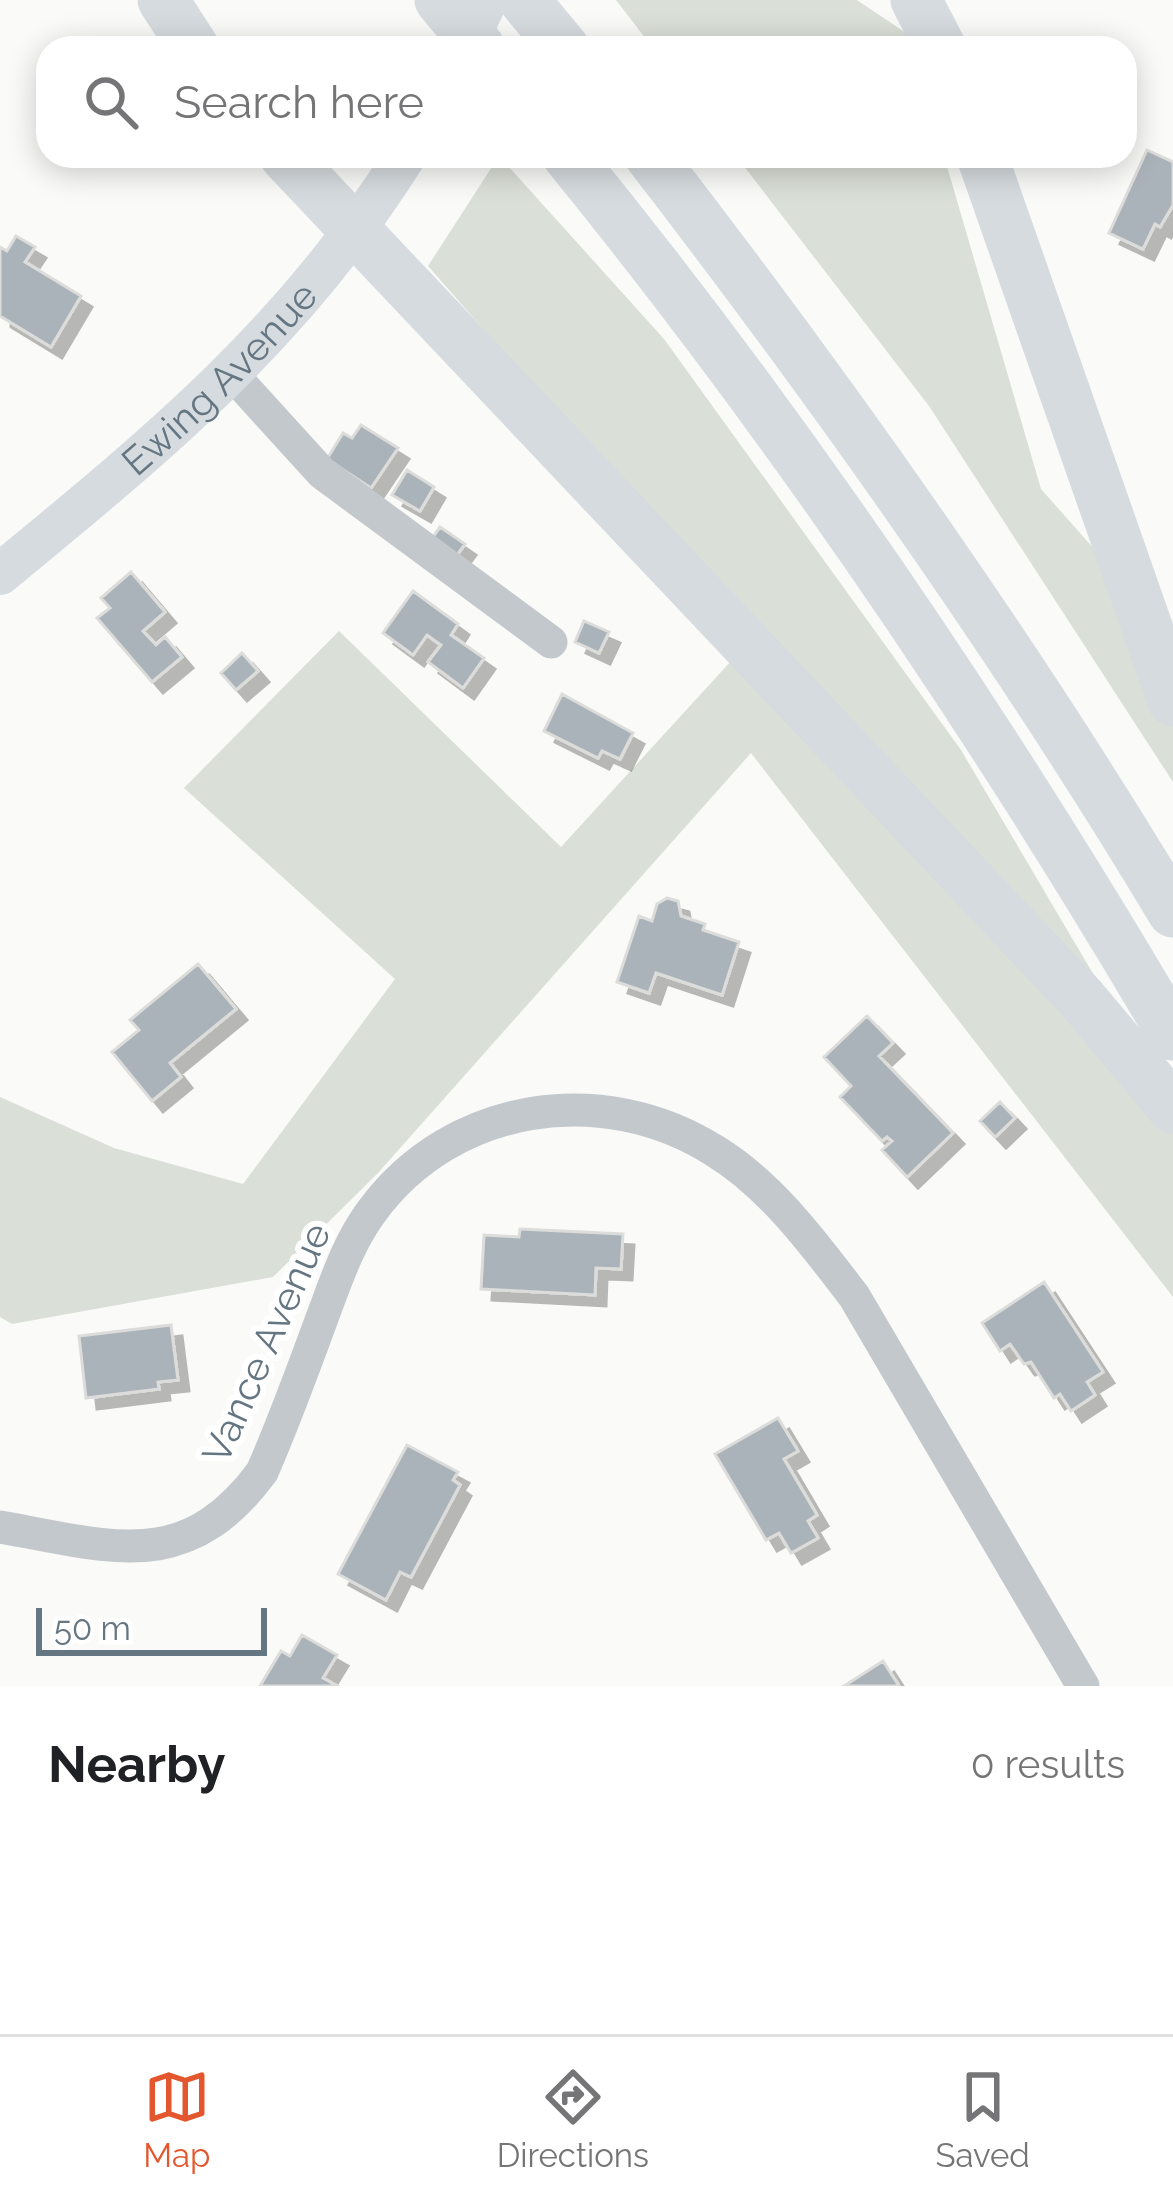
<!DOCTYPE html>
<style>
body{margin:0;font-family:Raleway,sans-serif;background:#f6f6f6;color:#202124}
.scale{position:absolute;left:36px;bottom:30px;width:231px;box-sizing:border-box;padding-left:12px;border:6px solid #657683;border-top:0;font-size:33px;line-height:42px;white-space:nowrap;color:#657683;-webkit-text-stroke:9px #fff;paint-order:stroke}
.list{margin:0;padding:0;list-style:none}
h2{display:flex;justify-content:space-between;align-items:center;height:156px;margin:0;padding:0 48px;font-size:51px}
h2 small{font-size:39px;font-weight:400;color:#757577}
.icon{flex:none;width:66px;height:66px;fill:none;stroke:currentColor;stroke-width:2;stroke-linecap:round;stroke-linejoin:round}
.map{position:relative;flex:none;width:1173px;height:1686px;overflow:hidden}
.search{position:absolute;background:#fff;box-shadow:0 6px 30px #0003;left:36px;right:36px;top:36px;height:132px;display:flex;align-items:center;gap:30px;box-sizing:border-box;padding:0 42px;border-radius:36px;color:#757577;font-size:45px}
.sheet{height:348px;background:#fff}
nav{display:flex;justify-content:space-around;align-items:center;box-sizing:border-box;height:168px;border-top:3px solid #e0e0e0;background:#fff;font-size:33px;color:#757577}
nav a{display:grid;justify-items:center;gap:6px}
nav .on{color:#e4572e}
.map>svg:first-child{display:block}
.green{fill:#dadfd7}
.building{fill:#aab3b9;stroke:#dcdcda;stroke-width:3;filter:url(#shadow)}
.lines{fill:none;stroke-linecap:round;stroke-linejoin:round}
.minor{stroke:#c3c8cc;stroke-width:33}
.major{stroke:#d6dbdf;stroke-width:42}
.highway{stroke:#d6dbdf;stroke-width:51}
.labels{text-anchor:middle;dominant-baseline:central;stroke-width:12;stroke-linejoin:round;paint-order:stroke}
.street-label{font-size:39px;fill:#657683;stroke:#fff}
</style>
<div class="map">
<svg width="1173" height="1686" viewBox="0 0 1173 1686">
<defs>
<filter id="shadow"><feDropShadow dx="11" dy="11" stdDeviation="0" flood-color="#0004"/></filter>
</defs>
<rect width="100%" height="100%" fill="#fafaf8"/>
<path class="green" d="M616 0H857L909 35 913 48H653Z
M499 156 664 339 961 750 1173 1109V1297L751 753 378 1173 273 1277 12 1324 0 1317V1097L114 1148 243 1184 395 979 184 788 339 631 561 847 753 637 428 266Z
M736 156H944L1041 489 1173 638V782L929 406Z"/>
<path class="building" d="M1147 150 1173 162V205L1160 227 1155 224 1143 249 1109 233Z
M16 236 35 247 25 262 81 296 51 347 0 316V247L7 251Z
M361 425 398 448 371 488 327 459 343 433 352 438Z
M407 470 434 487 420 511 392 495Z
M440 527 465 544 452 562 427 545Z
M131 572 165 612 143 631 156 645 165 637 182 657 152 682 97 618 110 608 101 598Z
M413 591 458 624 451 635 484 658 463 688 428 662 441 645 427 635 413 655 383 633Z
M584 621 609 632 599 653 575 642Z
M242 653 258 671 236 690 221 673Z
M562 694 633 733 620 759 602 751 598 758 544 731Z
M667 898 678 901 681 916 705 924 703 930 739 942 722 995 656 973 649 993 617 982 639 916 652 921 657 904Z
M198 964 236 1009 170 1063 181 1077 152 1101 112 1052 139 1030 130 1020Z
M867 1016 893 1043 879 1056 953 1133 907 1177 882 1150 892 1141 887 1137 882 1141 840 1097 851 1086 824 1057Z
M1000 1102 1015 1118 995 1137 980 1121Z
M520 1229 623 1234 621 1269 596 1268 595 1295 481 1289 484 1235 519 1237Z
M1044 1282 1103 1372 1087 1382 1095 1395 1071 1411 1060 1394 1054 1398 1031 1362 1024 1364 1010 1344 1000 1351 982 1323Z
M171 1325 178 1380 158 1382 159 1389 86 1398 79 1336Z
M778 1418 798 1451 784 1459 817 1515 808 1521 818 1538 791 1553 779 1533 766 1540 715 1454Z
M407 1445 458 1472 453 1480 460 1485 411 1577 400 1572 386 1600 338 1574Z
M302 1635 337 1655 323 1678 337 1686H260L281 1651 290 1656Z
M883 1661 899 1686H844Z"/>
<g class="lines">
<path class="minor" d="M232 374 322 473 551 642
M0 1527C110 1546 185 1576 262 1472 284 1422 303 1370 322 1318 336 1281 348 1243 372 1211 452 1102 603 1080 715 1151 772 1186 814 1244 854 1296L1083 1686"/>
<g class="major">
<path d="M464 48 487 0"/>
<path id="s1" d="M0 574C159 443 294 333 405 156"/>
</g>
<path class="highway" d="M163 0 194 48
M440 0 480 48
M524 0 564 48
M916 0 941 48
M285 156 1082 999 1173 1108
M568 156C792 431 993 729 1173 1035
M650 156C837 398 1015 649 1173 912
M982 156 1173 701"/>
</g>
<g class="labels">
<g class="street-label">
<text stroke="none"><textPath href="#s1" startOffset="294">Ewing Avenue</textPath></text>
<text transform="translate(266 1343) rotate(-66)">Vance Avenue</text>
</g>
</g>
</svg>
<div class="scale">50 m</div>
<div class="search"><svg class="icon" aria-label="search" viewBox="0 0 24 24"><circle cx="10" cy="10" r="6"/><path d="M15 15l6 6"/></svg>Search here</div>
</div>
<section class="sheet">
<h2>Nearby<small>0 results</small></h2>
<ul class="list">
</ul>
</section>
<nav>
<a class="on"><svg class="icon" aria-label="map" viewBox="0 0 24 24"><path d="M3 6l6-2 6 2 6-2v14l-6 2-6-2-6 2zM9 4v14M15 6v14"/></svg>Map</a>
<a><svg class="icon" aria-label="directions" viewBox="0 0 24 24"><path d="M12 3l9 9-9 9-9-9zM9 14v-3h6M13 9l2 2-2 2"/></svg>Directions</a>
<a><svg class="icon" aria-label="saved" viewBox="0 0 24 24"><path d="M7 4h10v16l-5-4-5 4z"/></svg>Saved</a>
</nav>
